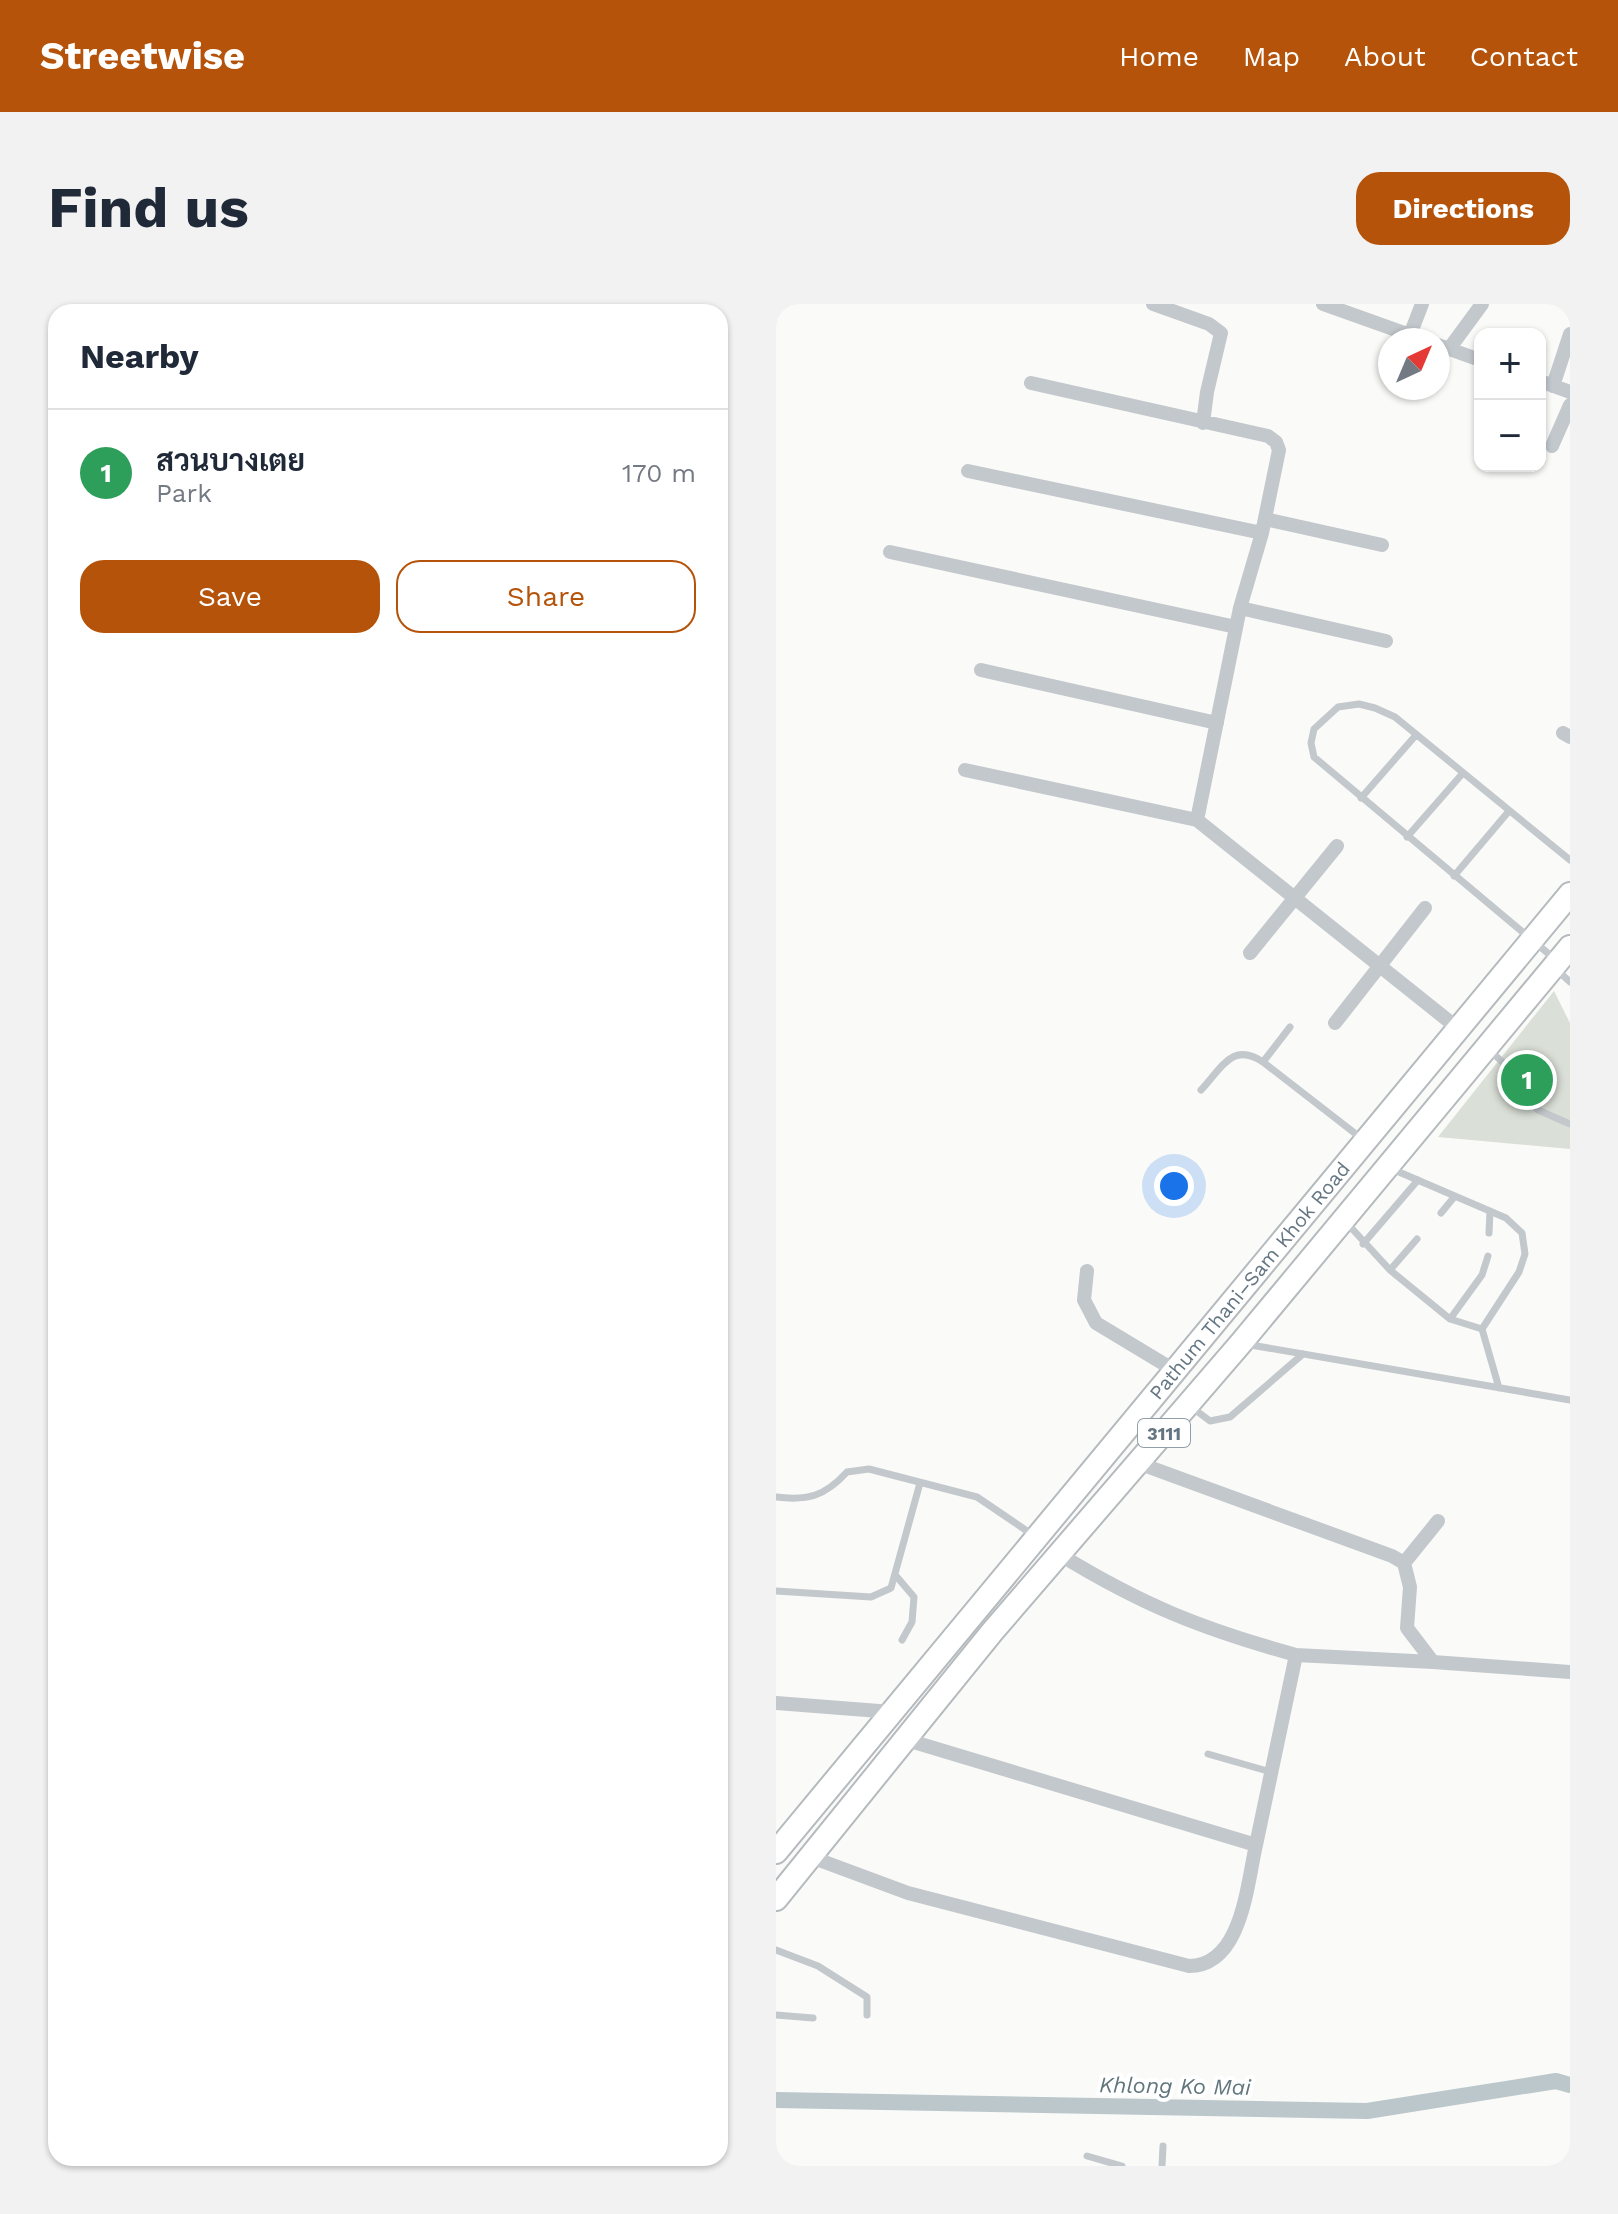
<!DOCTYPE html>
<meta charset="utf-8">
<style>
body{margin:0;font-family:"Work Sans",Sarabun,sans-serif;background:#f2f2f3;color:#1f2937}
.controls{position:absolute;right:24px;top:24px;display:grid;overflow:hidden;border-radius:16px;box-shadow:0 2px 6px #0004}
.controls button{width:72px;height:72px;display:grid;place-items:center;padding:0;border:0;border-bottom:2px solid #e0e1e3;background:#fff;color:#1f2937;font:40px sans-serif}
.compass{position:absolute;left:602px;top:24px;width:72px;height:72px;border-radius:50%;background:#fff;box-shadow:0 2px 6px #0004;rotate:44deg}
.you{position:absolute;left:398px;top:882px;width:28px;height:28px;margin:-20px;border:6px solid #fff;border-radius:50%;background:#1a73e8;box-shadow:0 0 0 12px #1a73e833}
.badge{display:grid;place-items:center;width:52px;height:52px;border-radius:50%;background:#b45309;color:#fff;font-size:26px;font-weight:700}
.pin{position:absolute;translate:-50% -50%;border:4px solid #fff;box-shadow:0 2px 8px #0006}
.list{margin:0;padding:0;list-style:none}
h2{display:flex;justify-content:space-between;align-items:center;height:104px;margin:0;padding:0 32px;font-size:34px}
h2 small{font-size:26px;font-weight:400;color:#747a83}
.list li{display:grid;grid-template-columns:52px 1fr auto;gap:24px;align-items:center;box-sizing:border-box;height:128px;padding:0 32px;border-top:2px solid #e0e1e3}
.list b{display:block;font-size:30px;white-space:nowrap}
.list p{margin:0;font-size:26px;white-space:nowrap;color:#747a83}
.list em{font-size:26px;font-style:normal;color:#747a83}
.actions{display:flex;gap:16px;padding:24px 32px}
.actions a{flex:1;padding:18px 0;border:2px solid #b45309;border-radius:24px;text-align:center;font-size:28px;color:#b45309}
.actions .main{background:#b45309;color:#fff}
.map{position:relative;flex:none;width:794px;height:1862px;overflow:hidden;border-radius:24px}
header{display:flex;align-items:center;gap:48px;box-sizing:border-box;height:112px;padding:0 40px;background:#b45309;color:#fff}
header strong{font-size:38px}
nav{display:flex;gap:44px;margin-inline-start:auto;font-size:28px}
.intro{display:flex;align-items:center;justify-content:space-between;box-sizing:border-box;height:192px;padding:0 48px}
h1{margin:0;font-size:56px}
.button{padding:20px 36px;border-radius:24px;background:#b45309;color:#fff;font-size:28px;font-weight:700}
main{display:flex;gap:48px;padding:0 48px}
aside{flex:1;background:#fff;border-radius:24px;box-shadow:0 2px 6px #0004}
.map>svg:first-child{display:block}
.green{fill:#dadfd7}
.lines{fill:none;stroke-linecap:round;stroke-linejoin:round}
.canal{stroke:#bbc7cb;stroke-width:16}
.primary-casing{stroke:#b5babe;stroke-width:26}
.service{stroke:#c3c8cc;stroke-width:7}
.minor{stroke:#c3c8cc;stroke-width:14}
.primary{stroke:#fff;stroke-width:22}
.labels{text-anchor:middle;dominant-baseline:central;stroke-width:8;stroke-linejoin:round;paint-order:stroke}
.shield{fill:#fff;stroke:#939fa8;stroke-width:2}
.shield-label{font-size:18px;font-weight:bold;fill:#657683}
.street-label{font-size:20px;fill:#657683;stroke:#fff}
.water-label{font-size:22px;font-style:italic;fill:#60757c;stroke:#fff}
</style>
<header>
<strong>Streetwise</strong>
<nav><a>Home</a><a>Map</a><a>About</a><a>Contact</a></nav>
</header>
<div class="intro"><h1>Find us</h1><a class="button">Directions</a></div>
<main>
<aside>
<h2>Nearby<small></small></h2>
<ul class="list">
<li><span class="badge" style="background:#2e9e5b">1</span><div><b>สวนบางเตย</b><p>Park</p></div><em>170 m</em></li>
</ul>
<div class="actions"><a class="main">Save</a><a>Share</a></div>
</aside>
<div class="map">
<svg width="794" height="1862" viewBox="0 0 794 1862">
<rect width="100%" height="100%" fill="#fafaf8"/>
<path class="green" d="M778 687 794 719V845L662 833Z"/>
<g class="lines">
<path class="canal" d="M0 1796 591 1807 780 1777 794 1781"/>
<g class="primary-casing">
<g id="primary">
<path id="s1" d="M0 1548 794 590"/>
<path d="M0 1595 216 1328 465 1039 794 643"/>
</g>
</g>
<path class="service" d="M585 494 640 431
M631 533 687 469
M678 572 733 507
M780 656 538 453 535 439 538 425 562 403 583 400 599 404 619 413 794 556
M781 666 794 678
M712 745 732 763 743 786 762 806 794 820
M487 758 514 723
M425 786C445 765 456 737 487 758L585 834
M665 909 679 892
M569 917 614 966 674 1015 706 1025 743 968 749 950 746 929 730 914 616 865
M713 929 714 907
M587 940 642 876
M614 966 641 935
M674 1015 706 971 712 952
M706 1025 723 1084
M469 1040 794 1096
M414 1102 434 1117 454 1113 527 1050
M0 1193C32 1197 49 1192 71 1168L93 1165 201 1193 257 1231
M121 1273 138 1293 136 1318 126 1336
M0 1287 95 1293 115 1284 144 1179
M432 1450 495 1468
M0 1646 42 1662 91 1693V1711
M0 1711 37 1714
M311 1852 346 1862
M386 1862 387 1842"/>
<path class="minor" d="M377 0 433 20 445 29 431 88 427 119
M547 0 648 36
M634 31 646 0
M662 41 704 56
M673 45 706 0
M764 77 794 88
M255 79 492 132 500 138 503 146 486 229 464 304 421 516 684 726
M777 82 794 30
M776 142 794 101
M192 167 486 229
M489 215 606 241
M114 248 460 323
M464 304 610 337
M205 366 441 419
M787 429 794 433
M189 466 421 516
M474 649 561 542
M559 719 649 604
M311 967 308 996 320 1019 398 1066
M362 1159 616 1252 628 1259 634 1283 631 1324 657 1358 794 1368
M283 1250C366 1301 426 1325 520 1351
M628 1259 662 1217
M0 1399 116 1408
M131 1436 480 1541 520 1351 657 1358
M35 1553 132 1589 413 1662C466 1662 471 1580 480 1541"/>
<use href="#primary" class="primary"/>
</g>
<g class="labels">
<rect class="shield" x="362" y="1115" width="52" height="28" rx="6"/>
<g class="shield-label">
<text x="388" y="1129">3111</text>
</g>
<g class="street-label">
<text stroke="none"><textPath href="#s1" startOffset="742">Pathum Thani–Sam Khok Road</textPath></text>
</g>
<g class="water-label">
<text transform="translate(399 1782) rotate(1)">Khlong Ko Mai</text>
</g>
</g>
</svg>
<div class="controls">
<button>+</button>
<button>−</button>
</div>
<svg class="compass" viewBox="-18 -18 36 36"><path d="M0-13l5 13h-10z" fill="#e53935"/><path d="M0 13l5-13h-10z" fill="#747a83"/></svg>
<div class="you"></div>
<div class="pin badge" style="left:751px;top:776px;background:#2e9e5b">1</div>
</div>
</main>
